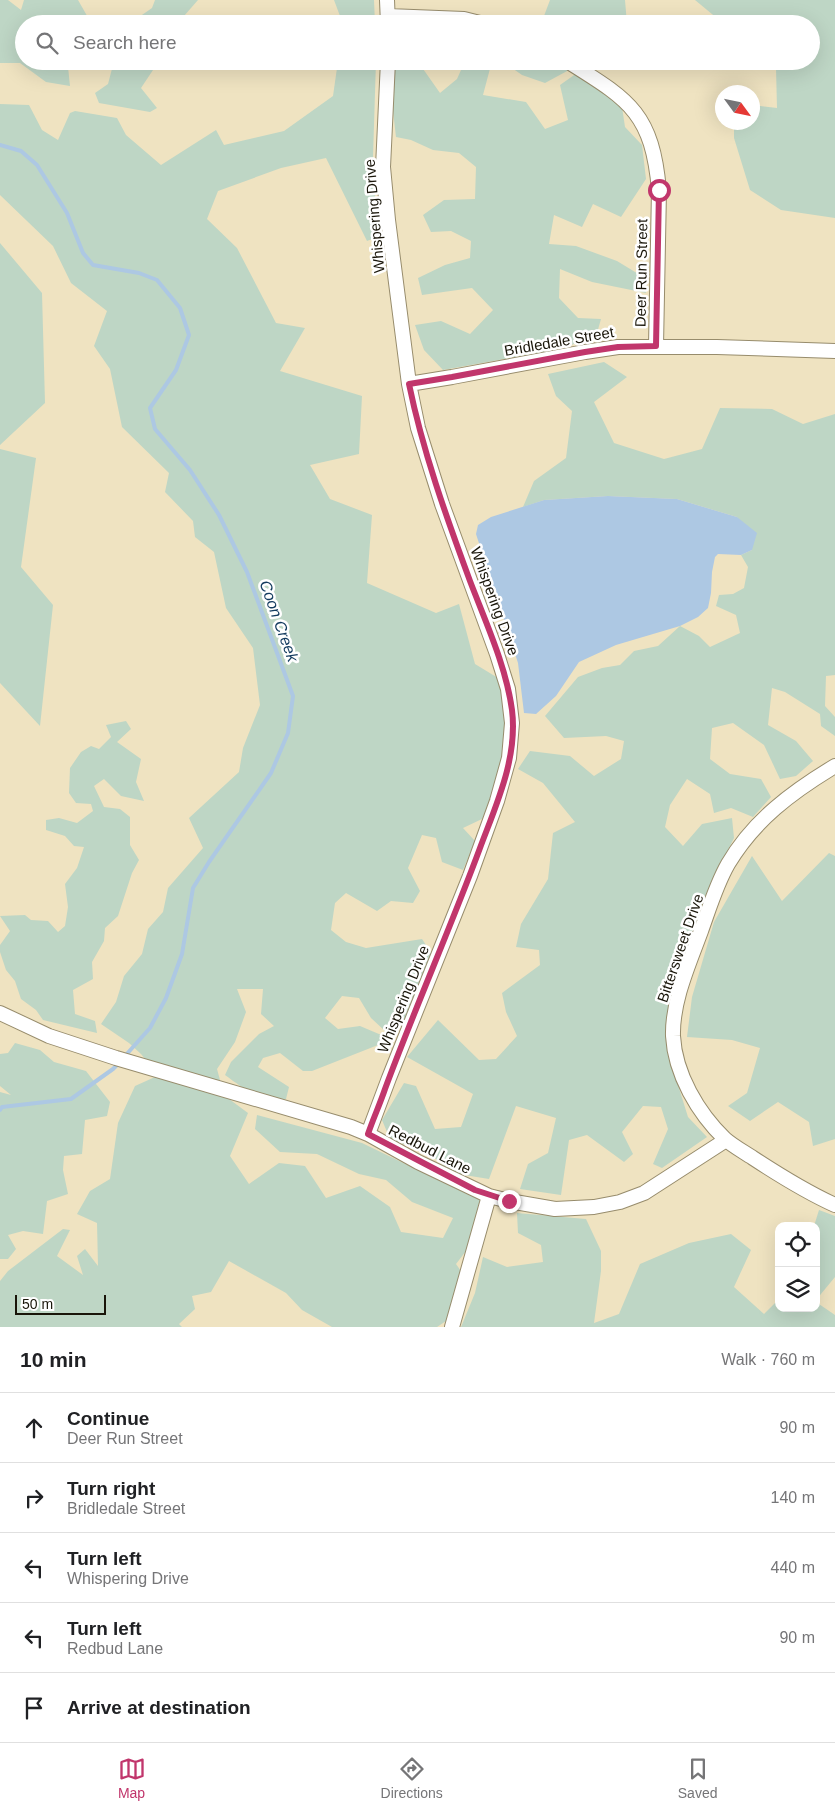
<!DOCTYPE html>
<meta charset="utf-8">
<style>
body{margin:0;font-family:Arial,sans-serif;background:#f6f6f6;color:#202124}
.controls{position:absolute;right:15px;bottom:15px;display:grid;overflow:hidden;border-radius:10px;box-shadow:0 5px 20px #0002}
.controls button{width:45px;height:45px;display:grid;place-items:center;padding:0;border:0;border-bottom:1px solid #e0e0e0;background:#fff;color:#202124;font:25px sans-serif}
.compass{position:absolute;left:715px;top:85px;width:45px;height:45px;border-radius:50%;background:#fff;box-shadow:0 5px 20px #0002;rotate:123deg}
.scale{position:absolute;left:15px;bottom:12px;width:91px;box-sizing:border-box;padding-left:5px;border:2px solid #191509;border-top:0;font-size:14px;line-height:18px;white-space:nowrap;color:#191509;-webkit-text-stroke:4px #fff;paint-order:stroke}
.stop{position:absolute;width:15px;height:15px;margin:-11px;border:4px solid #c1366c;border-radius:50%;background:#fff}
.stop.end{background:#c1366c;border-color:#fff;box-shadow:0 1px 5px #0008}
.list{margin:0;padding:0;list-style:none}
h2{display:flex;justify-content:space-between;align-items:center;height:65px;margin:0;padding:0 20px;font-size:21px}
h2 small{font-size:16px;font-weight:400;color:#757577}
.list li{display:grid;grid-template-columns:32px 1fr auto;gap:15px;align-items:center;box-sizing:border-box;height:70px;padding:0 20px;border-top:1px solid #e0e0e0}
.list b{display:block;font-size:19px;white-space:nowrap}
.list p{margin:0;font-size:16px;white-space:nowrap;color:#757577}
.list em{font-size:16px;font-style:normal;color:#757577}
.icon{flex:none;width:28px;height:28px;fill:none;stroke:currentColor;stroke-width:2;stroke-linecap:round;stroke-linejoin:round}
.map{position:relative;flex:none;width:835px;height:1327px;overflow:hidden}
.search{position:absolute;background:#fff;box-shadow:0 5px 20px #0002;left:15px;right:15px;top:15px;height:55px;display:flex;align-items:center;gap:12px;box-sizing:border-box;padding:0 18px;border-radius:28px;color:#757577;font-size:19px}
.sheet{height:415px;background:#fff}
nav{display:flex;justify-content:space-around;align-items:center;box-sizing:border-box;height:70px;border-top:1px solid #e0e0e0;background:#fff;font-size:14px;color:#757577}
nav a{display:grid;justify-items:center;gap:2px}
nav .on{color:#c1366c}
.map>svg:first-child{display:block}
.green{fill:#bed6c5}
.water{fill:#adc8e3}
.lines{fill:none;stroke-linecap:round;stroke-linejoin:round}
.stream{stroke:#adc8e3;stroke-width:4}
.street-casing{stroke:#978c6c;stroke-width:16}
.street{stroke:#fff;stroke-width:14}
.route{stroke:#c1366c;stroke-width:6}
.labels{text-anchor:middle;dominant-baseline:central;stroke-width:5;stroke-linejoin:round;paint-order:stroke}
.street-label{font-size:15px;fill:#191509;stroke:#fff}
.water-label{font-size:16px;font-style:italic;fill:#133b5f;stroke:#fff}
</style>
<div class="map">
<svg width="835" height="1327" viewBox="0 0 835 1327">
<rect width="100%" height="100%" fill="#efe3c1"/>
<path class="green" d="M0 0H8L21 10 24 0H78L90 21 88 24H24V61H65L68 67 70 86 46 82 20 63H0Z
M155 0H198L177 24H129L152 8Z
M334 0H374L375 24H343Z
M550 0H625L627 24H541Z
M695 0H835V218L781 210 750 190 734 138V123L752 122 753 105 777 108 776 68 769 61H811V24H724Z
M114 61H159L141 88 157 108 150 112 99 103 95 93 108 84Z
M338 61H376L373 157 377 237 367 241 326 158 281 168 218 191 207 219 237 248 276 323 305 328 280 371 362 396 359 454 310 465 330 499 372 515 367 583 436 613 459 604 475 664 498 678 507 718 505 747 496 788 482 819 463 828 475 841 463 870 442 862 436 838 422 835 408 868 420 891 413 903 391 901 377 911 346 893 335 903 331 930 346 942 366 948 422 939 432 954 405 1024 385 1031 371 1018 359 998 342 996 325 1018 338 1029 360 1026 386 1037 378 1045 312 1071H303L280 1053 263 1058 258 1067 289 1087 286 1099C261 1102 244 1089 225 1075L231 1062 259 1034 274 1026 261 1014 263 989H237L246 1012 235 1042 217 1069 220 1080 211 1083 150 1065 141 1054 129 1043 101 1024 116 1002 124 976 142 954 148 929 163 912 168 888 203 848 189 818 239 772 243 748 260 705 253 648 226 608 214 552 195 537 193 521 165 492 169 473 122 427 110 369 94 346 107 311 71 283 53 246 0 195V104L29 105 42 130 58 140 70 113 75 111 117 118 126 135 161 165 216 130 224 145 284 131 333 96Z
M394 61H424L421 66 440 93 457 79 465 61H492L483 95 526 102 545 129 568 120 560 85 577 73 606 91 622 107 625 127 642 145 646 179 621 217 593 204 582 227 554 215 549 244 576 246 617 261 640 275 646 293 592 282 560 269 559 298 578 318 601 319 597 333 565 348 443 370 424 350 415 325 441 321 470 334 493 310 472 288 422 295 418 278 445 265 470 258 471 241 451 231 431 232 423 215 444 200 475 199 476 167 459 153 433 150 411 140 396 137 393 111Z
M502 61H552L569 70 545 83 522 75Z
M0 243 42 293 45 403 0 445Z
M604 362 627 377 594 402 614 443 664 459 702 449 720 408 772 409 803 424 835 414V675L826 676 825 706 835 717V736L821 726 820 714 785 692 772 688 768 725 796 741 813 761 796 776 780 779 764 745 733 723 712 728 710 759 730 774 761 779 771 797 753 817 731 808 714 813 710 794 687 779 670 805 665 827 683 846 702 824 732 818 734 838 707 892 668 1004 669 1056 688 1117 707 1137 662 1168 653 1164 668 1129 661 1107 643 1106 622 1132 633 1154 624 1162 587 1135 569 1140 561 1195 520 1189 528 1164 548 1153 556 1118 516 1106 489 1179 452 1173 430 1154 390 1139 382 1120 404 1083 416 1086 435 1129 461 1127 473 1094 407 1057 438 1020 479 1060 496 1059 517 1036 506 1012 502 993 540 965 539 950 516 947 521 924 548 879 553 833 575 822 543 783 518 769 530 751 570 756 594 776 621 759 624 741 606 736 564 738 545 716 578 677 602 668 620 665 634 651 658 646 680 626 699 636 710 647 740 633 736 615 716 606 719 595 733 594 744 588 748 567 741 555 752 550 737 517 677 499 608 496 544 500 523 507 534 481 566 458 572 411 556 396 548 374Z
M0 449 36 458 21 567 53 605 40 726 0 683Z
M126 721 131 729 117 742 141 759 136 782 144 801 121 796 104 779 94 786 104 807 120 809 130 817V845L139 860 132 873 118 916 105 928 104 941 92 962 93 979 73 990 75 1014 95 1021 97 1033 43 1020 36 1010 21 999 15 981 6 970 0 952V945L10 931 0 916 25 915 31 920 48 921 58 932 65 926 68 907 65 884 77 868 84 847 74 846 65 836 46 830V820L59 818 77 823 93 811 91 804 76 803 69 793 70 768 81 752 91 746 99 749 111 737 106 725Z
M829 853 835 856V1139L813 1146 809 1122 778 1102 750 1121 728 1106 747 1093 760 1048 732 1040 687 1037 692 997 714 922 752 856 782 901Z
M15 1043 40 1050 54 1062 86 1071 110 1102 107 1116 85 1120 82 1154 64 1156 63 1170 68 1194 47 1201 43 1234 23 1231 8 1235 16 1249 8 1259H0V1092L11 1095 0 1086V1054L8 1053Z
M155 1077 225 1096 248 1113 230 1156 249 1184 279 1163 305 1166 326 1198 360 1186 390 1207 401 1232 443 1238 453 1218 412 1202 386 1180 359 1174 317 1154 280 1152 255 1129 257 1115 362 1143 480 1200 466 1251 456 1264 463 1274 446 1321 437 1327H332L302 1310 286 1293 229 1261 211 1292 192 1296 195 1309 179 1324 182 1327H0V1281L8 1271 63 1229 70 1230 57 1256 83 1275 77 1256 85 1249 98 1266 97 1223 77 1214 90 1191 110 1179 118 1123 135 1086Z
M819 1210 835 1216V1277L816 1300V1226H814Z
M517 1213 586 1219 601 1251V1271L594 1323 619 1314 640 1264 689 1243 731 1234 751 1250 734 1287 764 1314 779 1299V1308H816V1302L835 1315V1327H461L475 1293 483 1257 507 1267 543 1262 541 1245 518 1233Z"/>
<path class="water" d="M608 496 677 499 737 517 757 533 752 550 741 555 718 554 715 557 712 572 711 593 708 608 698 617 680 626 616 645 579 662 556 696 536 714 524 713 518 663 476 534 478 525 491 517 544 500Z"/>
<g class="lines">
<path class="stream" d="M0 145 21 151 37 165 67 213 83 253 93 265 139 273 157 280 180 308 189 335 176 370 150 408 155 429 190 470 219 515 247 572 293 696 288 733 271 773 209 862 193 888 182 954 166 998 150 1028 125 1056
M0 1110 2 1107 71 1099 113 1069 119 1063"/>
<g class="street-casing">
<path id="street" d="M387 0 388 24
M388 16 464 19 484 24
M567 61C629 100 652 112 659 190L656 346
M409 384 452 377 585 352 618 347H717L835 351
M835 766C792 792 754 820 728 864 716 885 709 909 701 931 689 964 672 1001 673 1036 675 1074 698 1113 725 1139 733 1146 744 1152 753 1158 779 1175 806 1192 835 1205
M0 1013 49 1036 116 1058 351 1127 368 1134 418 1162 489 1196 509 1201 555 1209 594 1207 620 1202 644 1193 726 1140
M368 1134 389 1078 470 876 497 801 509 758 512 723 508 689 497 654 442 504 418 428 409 384 388 220 383 167 388 61
M452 1327 489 1196"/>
</g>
<use href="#street" class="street"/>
</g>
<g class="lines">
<path class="route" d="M509 1201 475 1190 368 1134C373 1119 380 1104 385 1089 415 1008 450 929 480 848 496 805 518 758 512 710 506 666 486 623 470 581 446 516 423 452 409 384L452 377 585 352 618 347 656 346 659 190"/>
</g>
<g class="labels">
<g class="street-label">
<text transform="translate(374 216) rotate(-95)">Whispering Drive</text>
<text transform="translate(641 273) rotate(-89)">Deer Run Street</text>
<text transform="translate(559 341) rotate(-10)">Bridledale Street</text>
<text transform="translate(495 601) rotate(70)">Whispering Drive</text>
<text transform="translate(680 948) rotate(-71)">Bittersweet Drive</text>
<text transform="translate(403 999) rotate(-68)">Whispering Drive</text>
<text transform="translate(430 1149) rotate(27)">Redbud Lane</text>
</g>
<g class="water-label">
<text transform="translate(279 621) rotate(70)">Coon Creek</text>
</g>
</g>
</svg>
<div class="controls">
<button><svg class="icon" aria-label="locate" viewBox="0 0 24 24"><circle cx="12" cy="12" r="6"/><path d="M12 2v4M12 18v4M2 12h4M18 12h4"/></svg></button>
<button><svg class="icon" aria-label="layers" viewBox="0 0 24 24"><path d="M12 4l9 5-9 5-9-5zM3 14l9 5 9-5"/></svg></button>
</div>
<svg class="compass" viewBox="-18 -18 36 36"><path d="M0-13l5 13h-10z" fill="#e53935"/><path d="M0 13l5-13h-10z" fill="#757577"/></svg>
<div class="scale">50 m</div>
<div class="stop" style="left:659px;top:190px"></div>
<div class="stop end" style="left:509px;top:1201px"></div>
<div class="search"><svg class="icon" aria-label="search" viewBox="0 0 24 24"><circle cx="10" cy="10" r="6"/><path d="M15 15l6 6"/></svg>Search here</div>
</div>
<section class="sheet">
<h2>10 min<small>Walk · 760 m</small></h2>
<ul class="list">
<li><svg class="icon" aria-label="ahead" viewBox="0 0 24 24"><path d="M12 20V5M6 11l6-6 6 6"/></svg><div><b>Continue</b><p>Deer Run Street</p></div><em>90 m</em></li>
<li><svg class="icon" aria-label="right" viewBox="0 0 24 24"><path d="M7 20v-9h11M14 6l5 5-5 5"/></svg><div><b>Turn right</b><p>Bridledale Street</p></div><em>140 m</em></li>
<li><svg class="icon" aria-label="left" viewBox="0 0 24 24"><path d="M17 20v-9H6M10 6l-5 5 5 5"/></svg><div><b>Turn left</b><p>Whispering Drive</p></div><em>440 m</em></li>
<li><svg class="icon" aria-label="left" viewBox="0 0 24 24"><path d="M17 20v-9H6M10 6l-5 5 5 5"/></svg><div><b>Turn left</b><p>Redbud Lane</p></div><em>90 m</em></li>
<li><svg class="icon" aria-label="arrive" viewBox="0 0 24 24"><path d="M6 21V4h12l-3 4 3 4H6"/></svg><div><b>Arrive at destination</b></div></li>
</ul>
</section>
<nav>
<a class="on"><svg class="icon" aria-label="map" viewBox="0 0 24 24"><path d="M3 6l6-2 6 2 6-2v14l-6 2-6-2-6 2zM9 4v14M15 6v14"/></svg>Map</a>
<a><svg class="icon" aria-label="directions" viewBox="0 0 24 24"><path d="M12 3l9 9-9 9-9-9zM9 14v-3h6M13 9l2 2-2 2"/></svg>Directions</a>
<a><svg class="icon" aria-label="saved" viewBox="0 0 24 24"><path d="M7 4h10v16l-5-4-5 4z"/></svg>Saved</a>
</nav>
